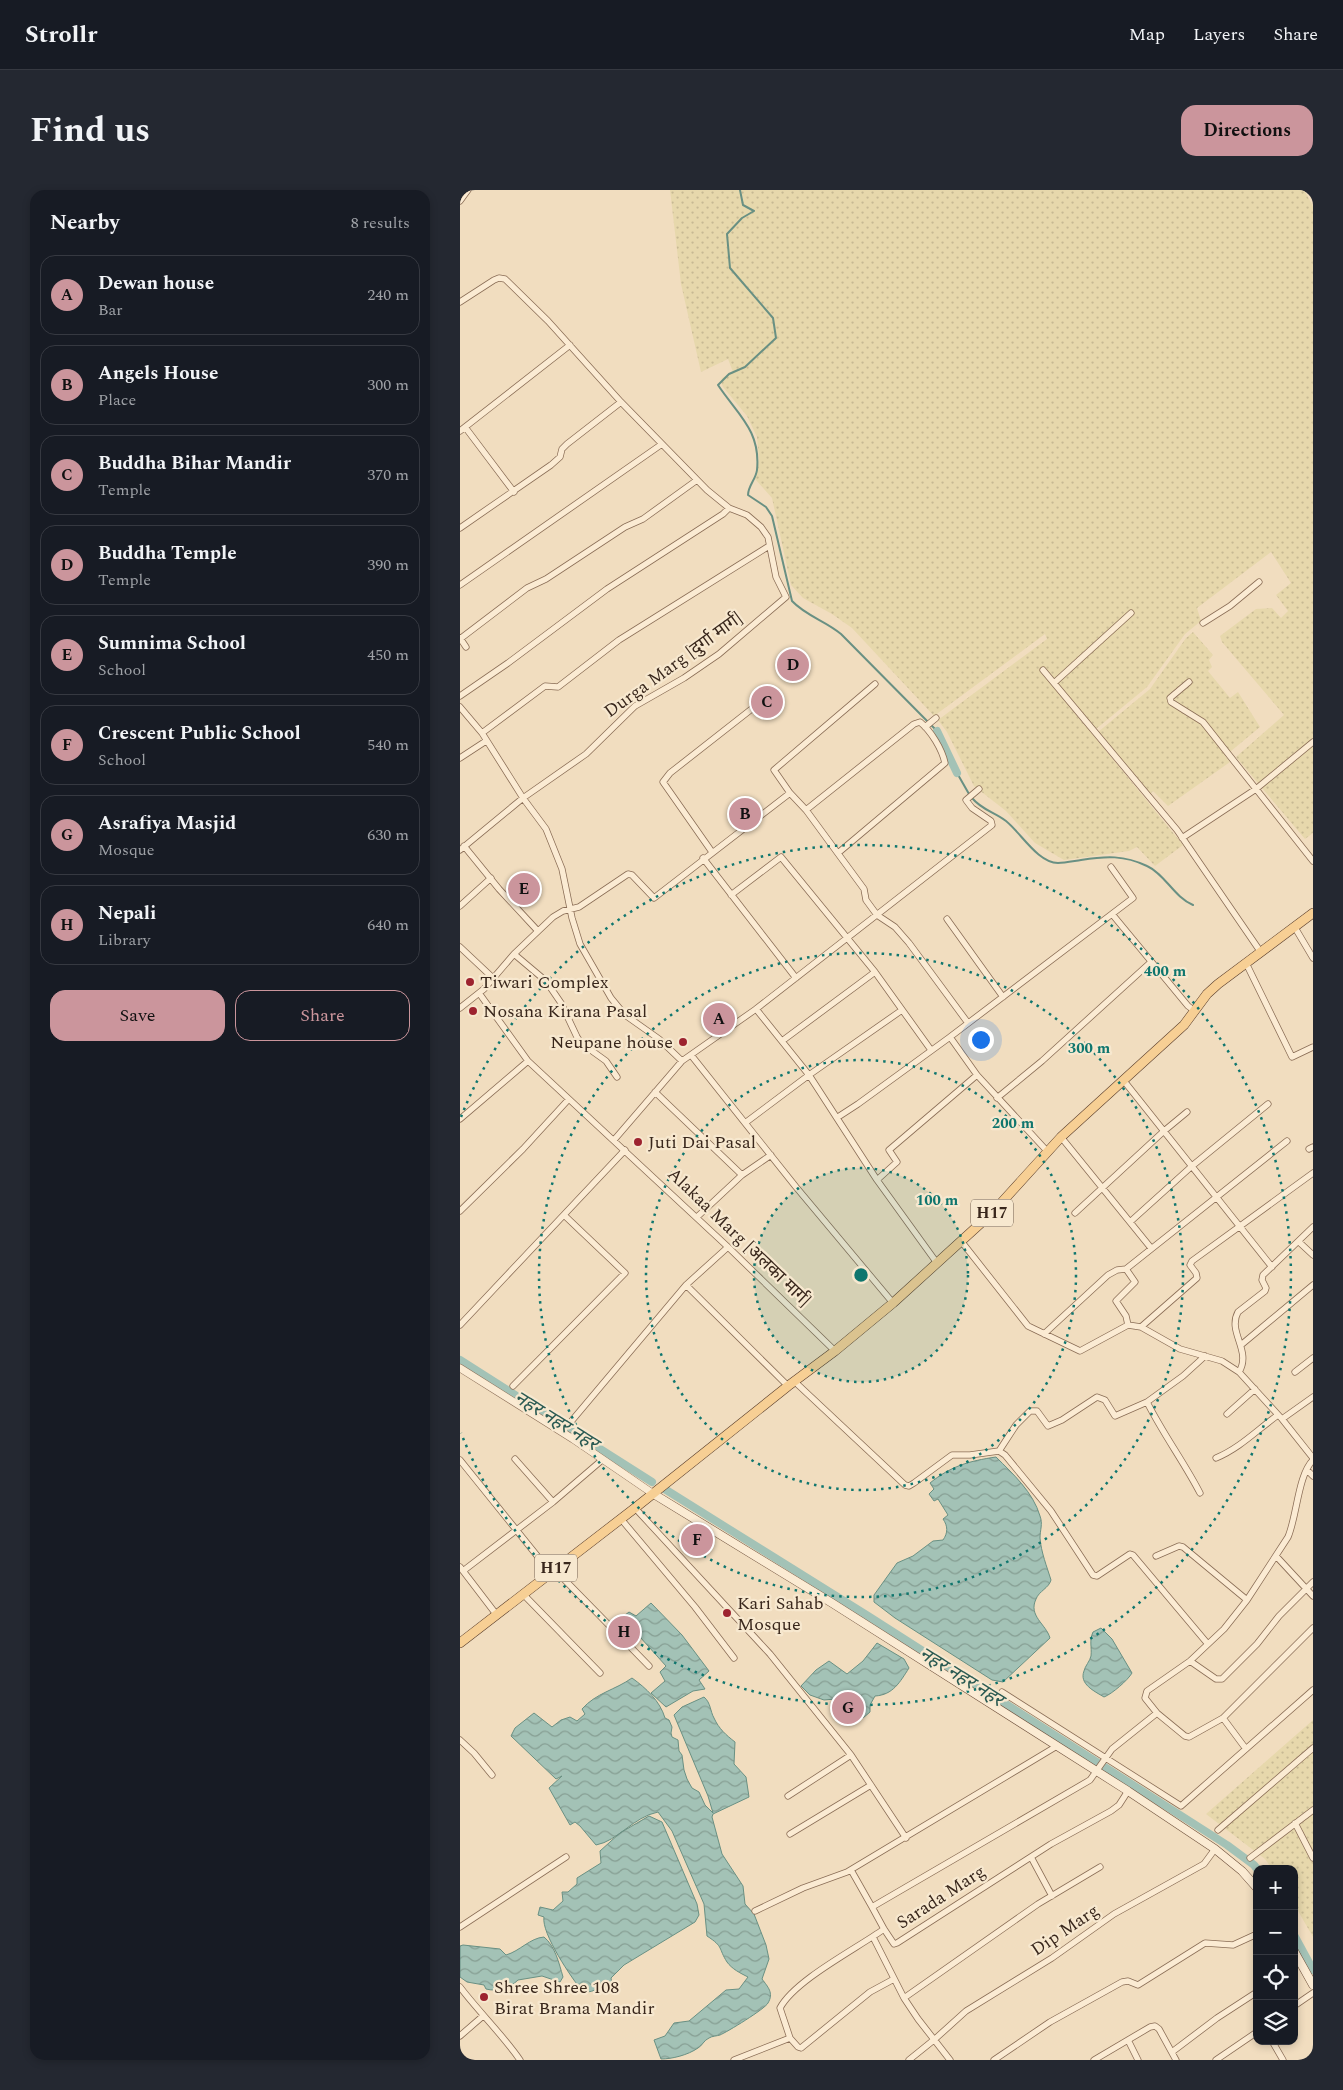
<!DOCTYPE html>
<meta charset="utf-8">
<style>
body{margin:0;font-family:Spectral,"Noto Sans Devanagari",serif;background:#242831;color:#f1f3f6}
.controls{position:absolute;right:15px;bottom:15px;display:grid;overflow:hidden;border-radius:10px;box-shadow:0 2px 8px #0003}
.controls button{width:45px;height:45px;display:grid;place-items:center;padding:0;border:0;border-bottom:1px solid #363941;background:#171b24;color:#f1f3f6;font:25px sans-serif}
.you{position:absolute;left:520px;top:849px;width:18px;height:18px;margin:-12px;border:4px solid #fff;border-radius:50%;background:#1a73e8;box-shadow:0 0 0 8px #1a73e833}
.badge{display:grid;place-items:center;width:32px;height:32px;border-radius:50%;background:#cb959c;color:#111;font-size:16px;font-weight:700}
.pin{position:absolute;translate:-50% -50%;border:2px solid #fff;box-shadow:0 1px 5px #0006}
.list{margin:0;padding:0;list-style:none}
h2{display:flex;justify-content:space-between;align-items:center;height:65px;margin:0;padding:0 20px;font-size:21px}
h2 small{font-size:16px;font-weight:400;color:#9ea1a6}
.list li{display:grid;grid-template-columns:32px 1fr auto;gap:15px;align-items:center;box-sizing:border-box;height:80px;margin:0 10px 10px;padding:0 10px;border:1px solid #363941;border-radius:15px}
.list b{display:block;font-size:19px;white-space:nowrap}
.list p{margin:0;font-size:16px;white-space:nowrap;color:#9ea1a6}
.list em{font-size:16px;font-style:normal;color:#9ea1a6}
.actions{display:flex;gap:10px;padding:15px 20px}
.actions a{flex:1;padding:11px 0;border:1px solid #cb959c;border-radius:15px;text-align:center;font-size:18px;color:#cb959c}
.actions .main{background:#cb959c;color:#111}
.icon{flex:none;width:28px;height:28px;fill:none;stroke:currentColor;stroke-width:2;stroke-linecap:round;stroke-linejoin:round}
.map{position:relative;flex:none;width:853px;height:1870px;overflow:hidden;border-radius:15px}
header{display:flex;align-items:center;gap:30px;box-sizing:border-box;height:70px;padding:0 25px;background:#171b24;border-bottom:1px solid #363941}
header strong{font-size:24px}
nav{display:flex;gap:28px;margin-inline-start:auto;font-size:18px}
.intro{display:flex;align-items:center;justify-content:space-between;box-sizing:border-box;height:120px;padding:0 30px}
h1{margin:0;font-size:35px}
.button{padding:12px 22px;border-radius:15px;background:#cb959c;color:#111;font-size:18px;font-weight:700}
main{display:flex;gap:30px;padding:0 30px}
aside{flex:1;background:#171b24;border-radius:15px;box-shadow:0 2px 8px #0003}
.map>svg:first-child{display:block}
.farmland{fill:url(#farmland-dots)}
.water{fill:url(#water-waves);stroke:#699083}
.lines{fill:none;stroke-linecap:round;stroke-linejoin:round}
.stream{stroke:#699083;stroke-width:2}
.canal{stroke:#a3c2b6;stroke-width:8}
.minor-casing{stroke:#8a6d56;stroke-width:7}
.tertiary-casing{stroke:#8a6d56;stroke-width:8}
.secondary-casing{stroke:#6c4e3a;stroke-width:9}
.primary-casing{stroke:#583c2b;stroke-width:10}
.minor{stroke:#fbebd3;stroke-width:5.5}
.tertiary{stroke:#fbebd3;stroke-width:7}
.secondary{stroke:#fbebd3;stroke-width:8}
.primary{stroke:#f7cf94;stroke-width:9}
.ring{fill:none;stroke:#0f766e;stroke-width:2.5;stroke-dasharray:2.5 5}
.poi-dot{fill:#9d232f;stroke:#f7e8cf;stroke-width:2}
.labels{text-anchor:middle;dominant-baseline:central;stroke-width:4.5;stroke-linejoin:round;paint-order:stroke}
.shield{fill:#f7e8cf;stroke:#726152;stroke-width:1}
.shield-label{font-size:16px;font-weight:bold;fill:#39271c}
.street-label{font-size:18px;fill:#39271c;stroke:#f7e8cf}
.poi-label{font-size:18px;fill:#39271c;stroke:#f7e8cf;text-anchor:start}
.water-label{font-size:19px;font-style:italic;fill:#2a5a52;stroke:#f7e8cf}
.centre{fill:#0f766e;stroke:#f7e8cf;stroke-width:2.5}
.ring-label{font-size:15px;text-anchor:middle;font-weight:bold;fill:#0f766e;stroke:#f7e8cf;stroke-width:4.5;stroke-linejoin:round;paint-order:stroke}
</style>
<header>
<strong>Strollr</strong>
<nav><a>Map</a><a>Layers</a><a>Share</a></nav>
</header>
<div class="intro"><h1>Find us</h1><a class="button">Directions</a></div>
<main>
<aside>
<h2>Nearby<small>8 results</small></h2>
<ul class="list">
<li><span class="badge">A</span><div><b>Dewan house</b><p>Bar</p></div><em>240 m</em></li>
<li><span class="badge">B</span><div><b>Angels House</b><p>Place</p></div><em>300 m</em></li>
<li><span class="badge">C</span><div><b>Buddha Bihar Mandir</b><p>Temple</p></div><em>370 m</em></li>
<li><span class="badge">D</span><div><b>Buddha Temple</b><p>Temple</p></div><em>390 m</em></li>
<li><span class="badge">E</span><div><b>Sumnima School</b><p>School</p></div><em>450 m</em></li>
<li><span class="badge">F</span><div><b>Crescent Public School</b><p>School</p></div><em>540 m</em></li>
<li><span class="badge">G</span><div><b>Asrafiya Masjid</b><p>Mosque</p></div><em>630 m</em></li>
<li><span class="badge">H</span><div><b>Nepali</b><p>Library</p></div><em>640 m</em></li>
</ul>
<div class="actions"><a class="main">Save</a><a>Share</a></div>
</aside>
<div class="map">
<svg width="853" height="1870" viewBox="0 0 853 1870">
<defs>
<pattern id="farmland-dots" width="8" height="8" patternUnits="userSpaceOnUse" patternTransform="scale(1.25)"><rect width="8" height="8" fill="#e7d8ac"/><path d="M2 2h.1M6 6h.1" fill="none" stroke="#c7b993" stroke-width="1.8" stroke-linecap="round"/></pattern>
<pattern id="water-waves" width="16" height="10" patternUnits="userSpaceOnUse" patternTransform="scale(1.25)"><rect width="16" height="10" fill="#a3c2b6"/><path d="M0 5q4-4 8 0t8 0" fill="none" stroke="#869e93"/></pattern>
</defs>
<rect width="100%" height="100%" fill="#f1ddbf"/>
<path class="farmland" d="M210 0H844L853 16V643L845 649 776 567 824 525 762 452 760 446 796 419 812 418 821 428 828 421 816 405 831 393 811 362 737 418 741 431 725 444 687 497 636 539 584 477 580 480 723 655 695 676 677 657 669 661 604 670 575 653 546 621 514 596 487 542 478 530 587 449 585 444 474 526 392 438 372 424 343 408 331 395 312 308 295 289 299 269 297 247 287 226 263 197 261 192 262 188 273 182 268 169 241 182 221 94Z
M733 442 753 465 749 470 752 477 748 481 770 508 778 502 800 537 765 566 770 572 708 616 693 601 690 604 638 542 690 499 726 448Z
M853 1530V1747L834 1714V1679H812L805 1669 746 1624Z"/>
<path class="water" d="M536 1267C553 1284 573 1302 580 1326 583 1334 580 1340 580 1348 581 1362 587 1377 591 1390 589 1398 579 1401 576 1409 568 1426 586 1434 590 1448L543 1492 532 1490 435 1428 414 1412V1405L437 1373 453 1366 473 1351 483 1350C488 1343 488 1336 483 1329L488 1325 478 1309 474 1311 469 1304 474 1299 470 1293C491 1276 509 1271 536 1267Z
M191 1413 222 1445 249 1481 239 1490 245 1499 233 1501 206 1517 191 1503 205 1491 200 1482 206 1476 171 1437 160 1429 169 1422 176 1426Z
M641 1438 652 1449 672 1483C668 1490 652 1504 644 1507 634 1501 619 1494 624 1481 625 1476 630 1471 631 1466 632 1457 629 1451 633 1442Z
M417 1453 444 1469 449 1478C440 1492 433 1505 415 1506L410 1515V1522L403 1528 386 1514 375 1509 364 1510 350 1505 341 1496 356 1480 369 1471 387 1484 403 1471Z
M172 1488C186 1498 200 1511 205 1528L209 1530 212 1537 211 1543 212 1547 218 1550 219 1561 222 1565 224 1580 227 1589 232 1598 239 1602 245 1615 253 1623 248 1606 214 1525 222 1517 244 1507C251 1513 250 1521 254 1528 259 1539 266 1545 275 1552L274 1574 286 1587 289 1607 253 1624 252 1627 262 1664 283 1696 285 1714 294 1724 306 1755 309 1769 302 1789C308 1797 314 1803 308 1813 305 1819 267 1842 260 1845 257 1846 252 1846 249 1848 244 1850 242 1856 238 1858 228 1865 212 1869 201 1869L194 1850 205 1846 214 1833 229 1831 266 1800 279 1799 288 1787C280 1783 272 1779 267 1772 258 1758 264 1757 247 1746L244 1714 212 1641 198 1622C173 1627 158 1651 136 1655L120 1636 115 1632 110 1635 89 1598 102 1586 96 1589 51 1546 55 1538 74 1523 92 1537 101 1530 110 1527 117 1531 125 1524 122 1519C136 1503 155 1500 172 1488Z
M189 1626 202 1632 237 1714 239 1725 235 1732 164 1775 151 1788 152 1794C140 1795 136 1803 123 1802 112 1789 81 1743 84 1727L78 1725 80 1717 93 1720 103 1711 102 1702H108L117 1694V1688L141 1673 140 1661 160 1643Z
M84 1747C95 1756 99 1773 103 1787L100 1792 82 1786 58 1790C50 1798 37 1802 26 1799L24 1795 7 1792 0 1787V1756L3 1755 40 1759 46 1765C60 1761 70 1748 84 1747Z"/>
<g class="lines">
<path class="stream" d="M280 0 283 15 294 21 282 28 267 44 270 78 313 128 316 148 285 177 269 184 258 195C277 224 301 240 297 280 296 289 288 296 288 305L306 317 312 326 332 411C346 426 366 431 381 444L477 541
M497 583 509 604
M512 608C522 620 534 622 546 631 561 643 578 673 598 673 605 673 614 671 621 670 646 666 664 665 687 676 705 684 714 707 733 715"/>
<path class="canal" d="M477 541 497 583
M0 1170 192 1292
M203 1298 408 1426 767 1655 794 1675 797 1679
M834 1745 853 1780"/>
<g class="minor-casing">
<path id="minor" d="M0 11 8 0
M0 112 34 90 39 88 45 89 88 131 161 212 247 300 269 318 287 325 301 337 308 347 316 387 326 407 259 464 224 488 175 516 126 564 63 608 0 660
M5 237 54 302
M0 241 110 155
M0 338 91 275 100 267 102 259 107 254 161 212
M0 395 202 254
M743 433 770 416 799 392
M0 448 6 457
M0 449 67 398 86 389 165 337 183 329 237 290
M583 480 717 640 800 761
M729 492 710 508 711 512 743 532 853 671
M594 493 671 423
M0 506 48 473 147 399 263 324 269 318
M0 517 22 543 63 608 86 639 102 679 112 728 120 754 151 808 165 825 199 849 222 871
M465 537 476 528
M22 543 85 496 98 497 159 450 309 356
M0 568 26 551
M330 603 346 620 454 534 460 532C471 541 482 559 485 573L378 663
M346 620 404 699 406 710 417 725 435 737 449 753 508 833
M722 648 796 599 853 552
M4 656 39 699 77 740
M252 662 203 592 210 583 298 514
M243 668 336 788
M271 705 321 667 415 782 471 860
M0 716 31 688
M652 724 728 816 735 821
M487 729 543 807
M834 736 853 768
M0 757 33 788
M54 764 86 791 101 813 117 847 121 853 146 871 157 887
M786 773 832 867 853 857
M19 803 68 871 268 1057 375 1161
M0 818 24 799 54 764 93 727 103 721 119 717 168 684 172 685 194 708 330 603 314 580 415 494
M296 819 349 885 417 990 477 1073
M490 847 673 708 651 677
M322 851 415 782
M231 865 336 997 433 1113
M664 891 812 1077
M195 902 282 985
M537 908 582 871 691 772
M378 927 398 914 490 847 517 885 587 961
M0 929 68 871
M285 933 349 885 442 820
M601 947 691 1058
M154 950 222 871 296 819 532 635 531 631 512 618 506 610 519 599
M849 959 853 957
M417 990 437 972 429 960 517 885
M0 1021 63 959 108 910
M615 1023 704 941 727 922
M237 1027 282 985 311 965
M670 1032 732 976 808 914
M501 1051 568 1136 620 1161 668 1135 681 1137 720 1159 762 1171 779 1182 822 1229 853 1268
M839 1052 853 1065
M666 1079 675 1092 656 1111 666 1126 668 1135
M226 1095 328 1196
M0 1135 165 960
M681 1137 737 1088 736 1083 730 1075 732 1071 853 983
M584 1144 648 1085 657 1080 666 1079 827 951
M781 1155 853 1095
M779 1182C792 1161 767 1142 778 1122L805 1101 806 1098 802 1090 803 1085 853 1037
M835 1182 853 1168
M334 1191 445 1295 449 1296 454 1293 492 1265H510L539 1261 545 1265 591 1321 633 1385 637 1386 670 1364 673 1365 747 1453
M53 1196 165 1083 104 1025
M767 1224 795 1199
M822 1229 853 1207
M109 1234 226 1095 268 1057
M539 1261 556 1235 570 1221H577L588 1236 602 1230 637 1207 645 1210 655 1226 687 1212
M756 1268C780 1258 797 1240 818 1225
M55 1269 93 1312
M0 1270 91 1383
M847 1280 853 1286
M740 1303C724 1272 703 1244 687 1212L723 1186 745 1166
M175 1318 310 1464 391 1565 446 1648
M161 1329 235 1417 274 1468
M696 1366 719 1356 723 1357 787 1410
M816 1366 853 1406
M0 1377 36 1424
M95 1380 189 1476
M3 1381 93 1312 142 1270
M63 1404 140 1483
M730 1471 756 1489H762L797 1454 819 1426 853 1392
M542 1502 721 1616 853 1500
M697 1523 725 1546 729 1547 763 1528 853 1438
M763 1528 786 1559
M0 1550 14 1563 32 1585
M668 1601 659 1615 651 1621 591 1654 437 1753 434 1754 424 1739 412 1717 630 1590 652 1559 697 1523 685 1508 687 1501 730 1471 764 1439 787 1410 828 1347C837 1326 838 1285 853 1270
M328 1606 391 1565
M835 1633 853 1668
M758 1640 853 1558
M330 1644 411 1595
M571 1667 592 1706
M790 1668 853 1620
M391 1680 412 1717
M295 1721 343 1698 387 1682 597 1556
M0 1737 106 1667
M424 1739C396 1759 335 1790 320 1818L330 1848 338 1857 341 1858 410 1802 434 1789
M413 1747 444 1808 458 1829 490 1870
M0 1797C19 1822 42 1844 60 1870
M444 1808 578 1714 640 1677
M834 1816 853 1803
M0 1846 23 1826
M668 1850 678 1870
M812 1851 823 1870
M712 1862 757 1828 797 1802
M274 1870 330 1848
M449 1870 475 1849 506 1821 592 1768 654 1724 744 1674 755 1659
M534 1870 590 1832 662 1792 668 1791 678 1795 745 1753 773 1755 797 1744
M634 1870 690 1837 695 1836 699 1839 716 1870
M756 1870 797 1842"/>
</g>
<g class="tertiary-casing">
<path id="tertiary" d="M0 1178 113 1249 192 1303"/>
</g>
<g class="secondary-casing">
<path id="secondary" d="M192 1303 372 1413 668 1601 755 1659 782 1681 797 1698
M834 1761 853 1795"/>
</g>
<g class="primary-casing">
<path id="primary" d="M0 1453 175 1318 328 1196 375 1161 433 1113 532 1023 601 947 724 835 747 804 758 794 853 723"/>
</g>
<use href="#minor" class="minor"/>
<use href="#tertiary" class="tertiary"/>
<use href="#secondary" class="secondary"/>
<use href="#primary" class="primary"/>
</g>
<circle cx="401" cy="1085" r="107" fill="#0f766e" fill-opacity=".12"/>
<g class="ring">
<circle cx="401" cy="1085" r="107"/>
<circle cx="401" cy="1085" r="215"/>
<circle cx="401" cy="1085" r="322"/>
<path d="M1 927A430 430 0 1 1 1 1243"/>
</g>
<g class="poi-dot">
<circle cx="10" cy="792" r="5"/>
<circle cx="13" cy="821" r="5"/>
<circle cx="223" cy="852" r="5"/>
<circle cx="178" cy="952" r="5"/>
<circle cx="267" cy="1423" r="5"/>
<circle cx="24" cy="1807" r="5"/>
</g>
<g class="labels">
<g class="shield">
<rect x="511" y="1009.5" width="42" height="27" rx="4"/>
<rect x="75" y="1364.5" width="42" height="27" rx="4"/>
</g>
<g class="shield-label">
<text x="532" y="1023">H17</text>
<text x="96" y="1378">H17</text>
</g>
<g class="street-label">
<text transform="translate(213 475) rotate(-36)">Durga Marg [दुर्गा मार्ग]</text>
<text transform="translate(279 1047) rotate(44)">Alakaa Marg [अलका मार्ग]</text>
<text transform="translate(481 1707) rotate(-33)">Sarada Marg</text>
<text transform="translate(605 1740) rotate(-34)">Dip Marg</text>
</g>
<g class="poi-label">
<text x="20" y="792">Tiwari Complex</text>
<text x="23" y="821">Nosana Kirana Pasal</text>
<text x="213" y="852" text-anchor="end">Neupane house</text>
<text x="188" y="952">Juti Dai Pasal</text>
<text x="277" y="1413">Kari Sahab<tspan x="277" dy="21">Mosque</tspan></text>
<text x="34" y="1797">Shree Shree 108<tspan x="34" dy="21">Birat Brama Mandir</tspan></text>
</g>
<g class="water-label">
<text transform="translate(96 1231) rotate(32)">नहर नहर नहर</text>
<text transform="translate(501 1487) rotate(32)">नहर नहर नहर</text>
</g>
</g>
<circle cx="401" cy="1085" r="8" class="centre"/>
<g class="ring-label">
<text x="705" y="786">400 m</text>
<text x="629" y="863">300 m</text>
<text x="553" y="938">200 m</text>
<text x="477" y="1015">100 m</text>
</g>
</svg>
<div class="controls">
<button>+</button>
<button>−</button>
<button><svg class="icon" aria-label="locate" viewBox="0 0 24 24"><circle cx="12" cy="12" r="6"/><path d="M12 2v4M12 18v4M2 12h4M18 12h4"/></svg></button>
<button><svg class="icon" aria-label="layers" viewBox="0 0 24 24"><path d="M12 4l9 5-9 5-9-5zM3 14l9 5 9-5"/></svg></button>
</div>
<div class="you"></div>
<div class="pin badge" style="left:259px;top:829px">A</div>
<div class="pin badge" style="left:285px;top:624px">B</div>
<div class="pin badge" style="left:307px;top:512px">C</div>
<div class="pin badge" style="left:333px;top:475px">D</div>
<div class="pin badge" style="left:64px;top:699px">E</div>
<div class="pin badge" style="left:237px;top:1350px">F</div>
<div class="pin badge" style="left:388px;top:1518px">G</div>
<div class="pin badge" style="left:164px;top:1442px">H</div>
</div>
</main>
